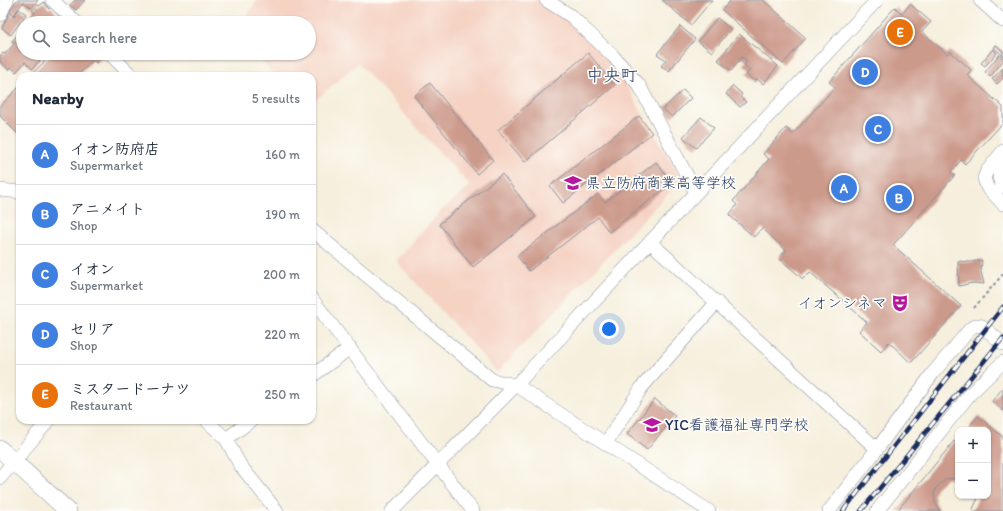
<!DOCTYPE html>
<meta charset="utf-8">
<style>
body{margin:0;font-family:Itim,"Klee One",sans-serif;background:#f6f6f7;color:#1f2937}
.controls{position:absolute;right:12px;bottom:12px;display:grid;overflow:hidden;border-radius:8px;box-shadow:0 1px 3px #0004}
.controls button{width:36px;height:36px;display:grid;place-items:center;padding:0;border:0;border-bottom:1px solid #e0e1e3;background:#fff;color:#1f2937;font:20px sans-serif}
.you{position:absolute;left:609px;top:329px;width:14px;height:14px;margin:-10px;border:3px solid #fff;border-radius:50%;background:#1a73e8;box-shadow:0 0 0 6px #1a73e833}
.badge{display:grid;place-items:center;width:26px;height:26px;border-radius:50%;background:#b5179e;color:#fff;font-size:13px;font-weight:700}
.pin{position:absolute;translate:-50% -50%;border:2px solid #fff;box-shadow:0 1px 4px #0006}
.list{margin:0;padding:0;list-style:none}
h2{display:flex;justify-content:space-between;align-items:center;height:52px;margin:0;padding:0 16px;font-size:17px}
h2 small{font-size:13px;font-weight:400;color:#747a83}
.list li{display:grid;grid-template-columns:26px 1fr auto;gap:12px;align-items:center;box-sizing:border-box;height:60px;padding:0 16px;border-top:1px solid #e0e1e3}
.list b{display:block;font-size:15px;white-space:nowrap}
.list p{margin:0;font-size:13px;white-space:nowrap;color:#747a83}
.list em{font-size:13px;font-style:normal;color:#747a83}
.icon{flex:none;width:22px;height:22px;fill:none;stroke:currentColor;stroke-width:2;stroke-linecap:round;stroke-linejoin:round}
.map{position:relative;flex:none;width:1003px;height:511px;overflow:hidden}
.search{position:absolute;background:#fff;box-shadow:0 1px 3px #0004;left:16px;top:16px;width:300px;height:44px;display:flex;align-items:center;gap:10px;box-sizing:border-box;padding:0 14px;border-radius:22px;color:#747a83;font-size:15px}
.panel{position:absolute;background:#fff;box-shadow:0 1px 3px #0004;left:16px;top:72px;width:300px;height:352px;border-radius:12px}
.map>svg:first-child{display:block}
.built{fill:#f5d2c2}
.building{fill:#cc9a8b}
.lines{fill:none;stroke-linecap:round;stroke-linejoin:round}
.minor-casing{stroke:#888f9e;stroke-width:14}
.major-casing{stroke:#888f9e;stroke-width:18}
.path{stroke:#888f9e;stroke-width:2;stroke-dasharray:3 3;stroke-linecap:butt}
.minor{stroke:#fff;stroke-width:13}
.major{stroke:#fff;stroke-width:17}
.rail-casing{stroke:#1b2f5e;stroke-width:4.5}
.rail{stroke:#fdfcf7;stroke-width:3;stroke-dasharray:9;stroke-linecap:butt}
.labels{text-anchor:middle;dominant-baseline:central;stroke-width:3.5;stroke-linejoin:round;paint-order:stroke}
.poi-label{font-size:15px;fill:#1b2f5e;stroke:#fdfcf7;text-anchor:start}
.quarter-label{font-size:17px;fill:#1b2f5e;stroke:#fdfcf7}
</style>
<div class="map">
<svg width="1003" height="511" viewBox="0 0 1003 511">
<rect width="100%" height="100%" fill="#fdfcf7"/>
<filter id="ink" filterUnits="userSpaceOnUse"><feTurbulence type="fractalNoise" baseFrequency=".025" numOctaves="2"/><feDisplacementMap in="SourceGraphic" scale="8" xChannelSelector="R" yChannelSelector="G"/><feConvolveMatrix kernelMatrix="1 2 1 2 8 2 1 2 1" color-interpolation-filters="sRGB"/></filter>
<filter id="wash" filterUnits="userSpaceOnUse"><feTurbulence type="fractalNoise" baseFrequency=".012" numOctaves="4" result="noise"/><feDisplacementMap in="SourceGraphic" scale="16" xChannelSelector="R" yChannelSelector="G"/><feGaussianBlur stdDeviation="0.9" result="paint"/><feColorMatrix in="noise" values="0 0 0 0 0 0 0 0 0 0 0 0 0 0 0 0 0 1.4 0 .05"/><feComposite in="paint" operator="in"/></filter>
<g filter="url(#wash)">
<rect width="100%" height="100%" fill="#f6efdd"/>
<path class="built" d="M258 0H541L577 25 622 78 681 180 497 372 396 261 437 215 470 186 358 63 312 103V76H275L255 53H309V23H240Z"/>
<g id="blocks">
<path class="building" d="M17 0H38L32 8 23 2 14 15 9 11Z
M75 0H85L76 10 70 5Z
M662 0H712L691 25Z
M731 0H763L806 38 783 64 722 10Z
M44 2 49 9 51 7 65 23H26L25 22 35 13 32 10 38 5 39 6Z
M910 4 931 22 922 32 947 54 950 51 971 70 967 75 1003 107V123L965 164 961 160 951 172 955 175 893 245 961 306 911 363 889 342 881 351 859 331 867 322 810 272 803 279 779 258 786 250 762 228 754 237 729 215 737 205 733 201 769 159 763 154 786 128 793 134 835 87 829 82 895 7 902 14Z
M19 9 26 14 11 35 2 28 9 13 14 16Z
M717 18 731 29 712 52 698 41Z
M680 26 695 39 669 71 661 66 666 60 657 54Z
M23 28V53H46L32 69 25 62 16 72 11 67 9 70 0 62V56L3 53 5 54 15 43 12 41Z
M739 34 778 66 763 84 757 79 755 82 746 74 750 70 744 65 747 61 742 57 731 71 718 60Z
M996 45 1003 51V56L994 48Z
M993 49 997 53 985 66 981 63Z
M53 53H87L89 55 92 53H98L102 57 96 63 93 60 77 76H30Z
M588 53 615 85 525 162 498 130Z
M999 55 1003 58V61L990 77 985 72Z
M1003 68V78L997 84 992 79Z
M430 83 493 160 477 174 414 96Z
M20 86V132L18 134 0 116V106Z
M733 86 742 94 740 97 746 102 740 107 726 94Z
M683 90 691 98 672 117 663 109Z
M639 116 652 133 563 203 550 186Z
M701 117 714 128 696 148 683 137Z
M656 162 672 183 609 232 598 217 529 271 517 256 598 194 605 202Z
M502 174 536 217 473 267 439 224Z
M982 260 981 272 984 284 972 283 959 286 958 261 971 262Z
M1003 388V411L992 401Z
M655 399 675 416 647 450 627 434Z
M978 416 1003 437V511H972L979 496H988V430H972L973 429 970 426Z
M954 441 958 445V478L946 479 936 488 934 494 935 502 940 511H897Z"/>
</g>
</g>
<g filter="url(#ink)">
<use href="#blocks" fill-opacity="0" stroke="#888f9e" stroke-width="1"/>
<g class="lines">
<g class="minor-casing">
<path id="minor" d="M52 0 77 23
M546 0 571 16 613 56 639 85 696 193
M980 0 1003 21
M0 15 7 0
M109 53 132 76
M1003 151 987 171 984 178 987 187 1003 204
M1003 167C997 174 999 180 1003 187
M0 190 20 192
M312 230 492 380 516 385 709 511
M650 242 877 449
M312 299 473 511
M312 376 350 348
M206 420 226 439 240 465 277 511
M226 439 252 420
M606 443 642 387 717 302
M0 478 49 420
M392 511 516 385 877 0
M829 511 877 449 933 373 971 328 976 325 982 326 1003 344
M877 511 970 394 1003 362"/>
</g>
<g class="major-casing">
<path id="major" d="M0 449 68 511"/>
</g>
<path class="path" d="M974 308 1003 274"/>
<use href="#minor" class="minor"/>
<use href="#major" class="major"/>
<g class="rail-casing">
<path id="rail" d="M843 511 1003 307
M861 511 1003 338"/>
</g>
<use href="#rail" class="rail"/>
</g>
</g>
<defs>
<g id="school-bare" transform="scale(1.38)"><path d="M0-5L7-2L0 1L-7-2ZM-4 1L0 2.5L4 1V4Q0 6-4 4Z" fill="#b5179e" stroke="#fdfcf7" stroke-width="2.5" paint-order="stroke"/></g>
<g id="theatre-bare" transform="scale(1.38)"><path d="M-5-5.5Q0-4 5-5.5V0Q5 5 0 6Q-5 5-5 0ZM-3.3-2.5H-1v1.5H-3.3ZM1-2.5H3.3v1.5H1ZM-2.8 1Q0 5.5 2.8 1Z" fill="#b5179e" stroke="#fdfcf7" stroke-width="2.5" paint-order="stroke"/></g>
<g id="university-bare" transform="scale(1.38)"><path d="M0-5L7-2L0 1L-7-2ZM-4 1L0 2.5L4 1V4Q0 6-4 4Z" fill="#b5179e" stroke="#fdfcf7" stroke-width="2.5" paint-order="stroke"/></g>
</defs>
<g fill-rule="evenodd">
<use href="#school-bare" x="573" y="183"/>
<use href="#theatre-bare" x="900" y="303"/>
<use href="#university-bare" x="652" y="425"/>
</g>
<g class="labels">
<g class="poi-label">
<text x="586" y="183">県立防府商業高等学校</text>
<text x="887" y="303" text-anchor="end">イオンシネマ</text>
<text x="665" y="425">YIC看護福祉専門学校</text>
</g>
<g class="quarter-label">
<text x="612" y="75">中央町</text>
</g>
</g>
</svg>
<div class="controls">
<button>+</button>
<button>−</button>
</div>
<div class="you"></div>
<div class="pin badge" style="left:844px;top:188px;background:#3f7fe0">A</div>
<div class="pin badge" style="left:899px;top:198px;background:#3f7fe0">B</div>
<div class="pin badge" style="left:878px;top:129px;background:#3f7fe0">C</div>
<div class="pin badge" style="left:865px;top:72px;background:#3f7fe0">D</div>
<div class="pin badge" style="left:900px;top:32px;background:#e8710a">E</div>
<div class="search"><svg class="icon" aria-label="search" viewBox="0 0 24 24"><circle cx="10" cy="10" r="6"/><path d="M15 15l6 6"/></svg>Search here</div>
<section class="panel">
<h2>Nearby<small>5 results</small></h2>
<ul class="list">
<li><span class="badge" style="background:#3f7fe0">A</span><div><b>イオン防府店</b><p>Supermarket</p></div><em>160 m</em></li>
<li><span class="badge" style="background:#3f7fe0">B</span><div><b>アニメイト</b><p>Shop</p></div><em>190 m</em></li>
<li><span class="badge" style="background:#3f7fe0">C</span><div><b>イオン</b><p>Supermarket</p></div><em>200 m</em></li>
<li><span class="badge" style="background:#3f7fe0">D</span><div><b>セリア</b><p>Shop</p></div><em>220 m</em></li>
<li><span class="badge" style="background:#e8710a">E</span><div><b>ミスタードーナツ</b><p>Restaurant</p></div><em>250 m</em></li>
</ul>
</section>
</div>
